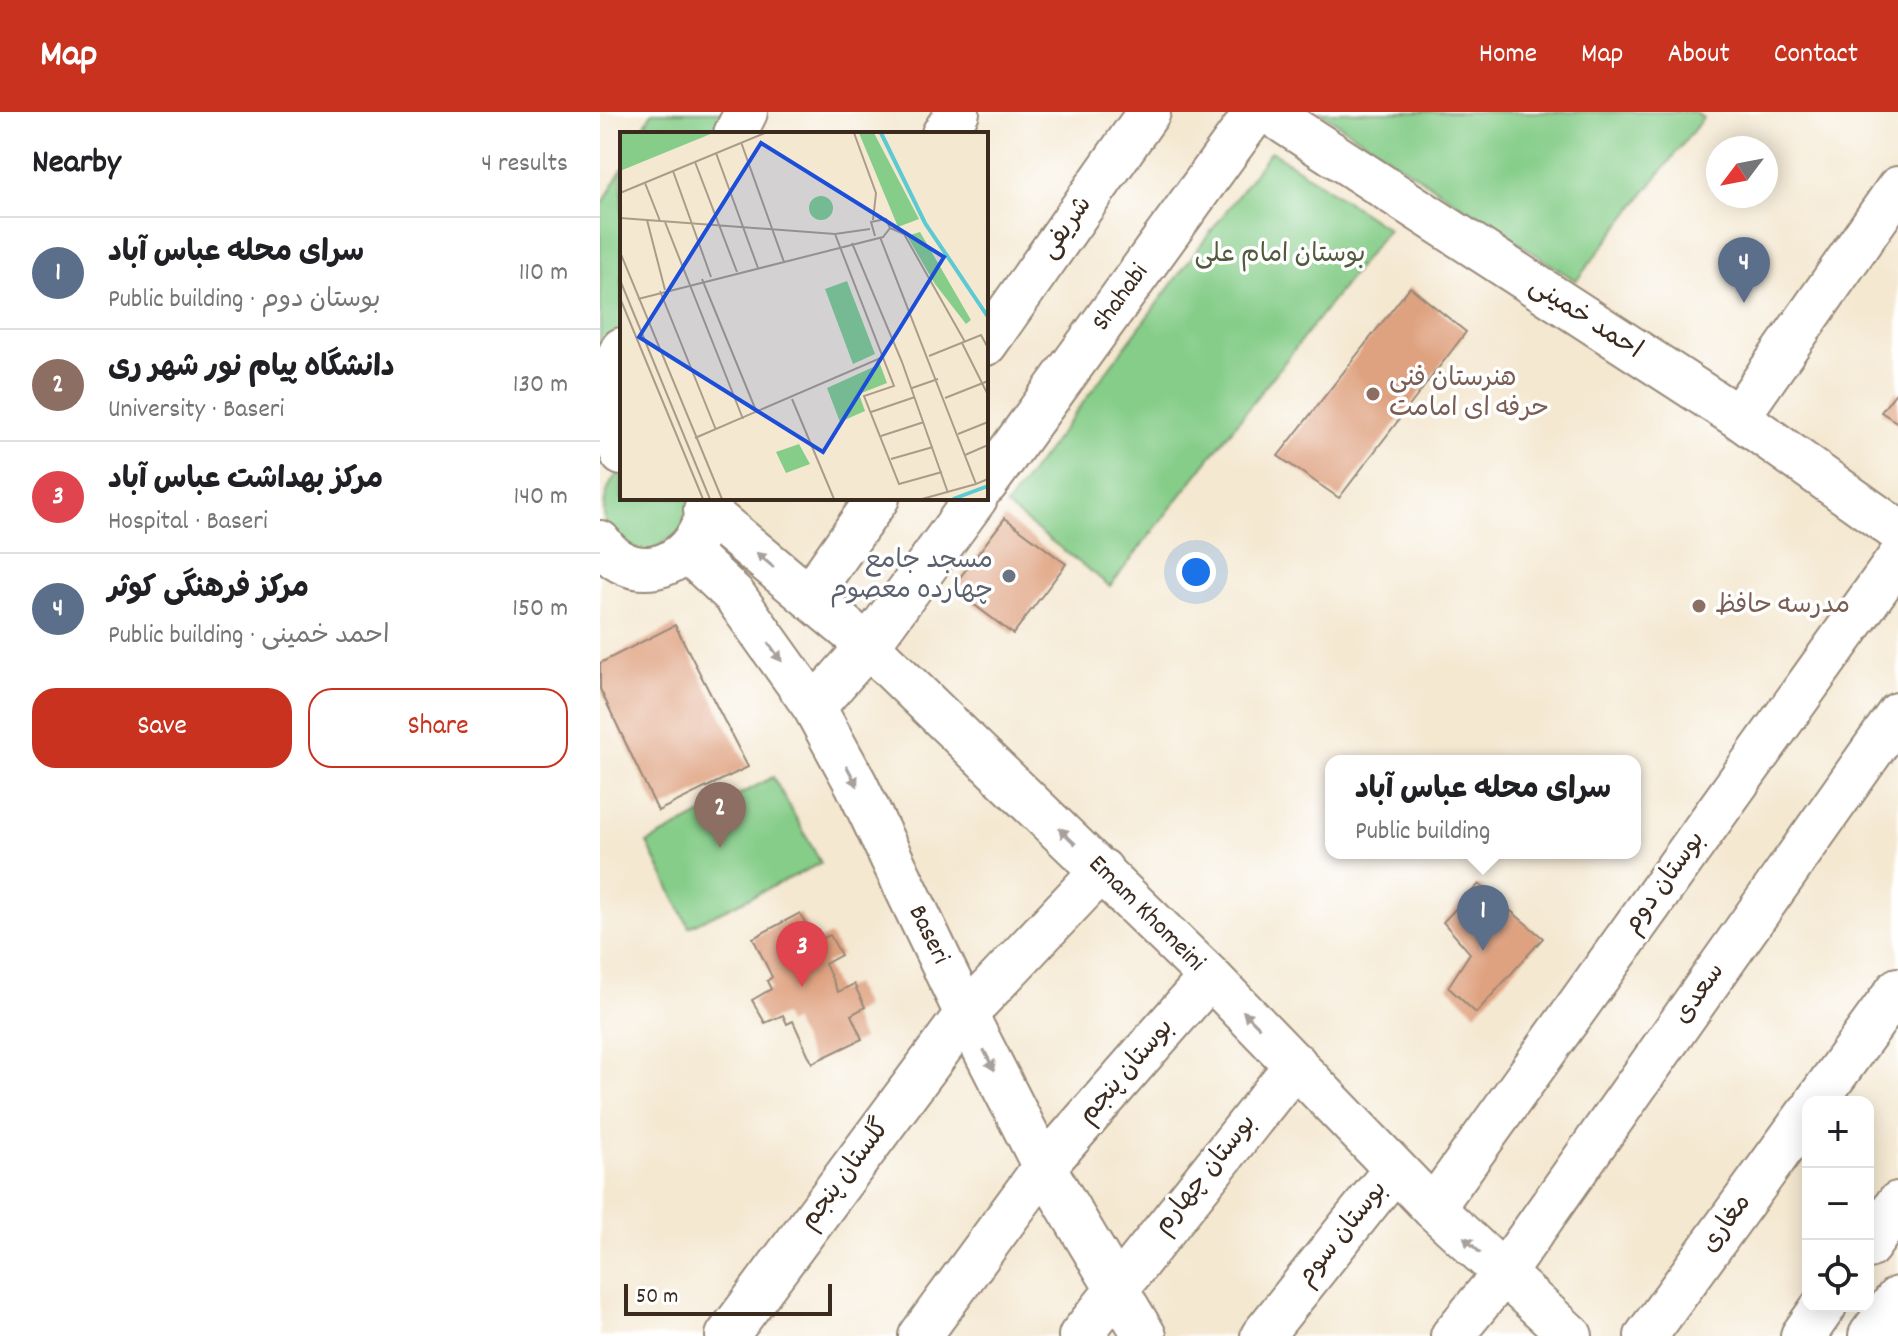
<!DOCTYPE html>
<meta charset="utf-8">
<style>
body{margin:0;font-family:Dekko,"Playpen Sans Arabic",sans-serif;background:#f6f6f6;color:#202124}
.controls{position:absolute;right:24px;bottom:24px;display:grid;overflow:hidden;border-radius:16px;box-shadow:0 4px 20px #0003}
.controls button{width:72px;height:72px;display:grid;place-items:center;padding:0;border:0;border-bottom:2px solid #e0e0e0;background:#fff;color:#202124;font:40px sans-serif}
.compass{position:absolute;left:1106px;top:24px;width:72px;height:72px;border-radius:50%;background:#fff;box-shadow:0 4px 20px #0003;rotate:238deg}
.scale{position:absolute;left:24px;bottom:20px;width:208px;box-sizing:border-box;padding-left:8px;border:4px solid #3b2a1e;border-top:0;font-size:22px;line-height:28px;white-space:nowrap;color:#3b2a1e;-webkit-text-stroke:6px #fff;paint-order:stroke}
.you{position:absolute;left:596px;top:460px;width:28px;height:28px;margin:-20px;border:6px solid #fff;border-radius:50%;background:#1a73e8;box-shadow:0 0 0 12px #1a73e833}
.badge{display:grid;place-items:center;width:52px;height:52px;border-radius:50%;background:#c8321e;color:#fff;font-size:26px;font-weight:700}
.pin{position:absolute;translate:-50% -66px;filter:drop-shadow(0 2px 4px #0008)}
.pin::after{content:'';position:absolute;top:42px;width:28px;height:24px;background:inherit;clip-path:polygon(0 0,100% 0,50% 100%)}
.popup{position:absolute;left:725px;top:643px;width:316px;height:104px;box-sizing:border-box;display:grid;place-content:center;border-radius:16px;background:#fff;filter:drop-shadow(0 2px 6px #0005);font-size:26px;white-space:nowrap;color:#757577}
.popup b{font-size:30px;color:#202124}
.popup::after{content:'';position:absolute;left:50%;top:100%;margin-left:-16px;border:16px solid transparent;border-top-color:#fff}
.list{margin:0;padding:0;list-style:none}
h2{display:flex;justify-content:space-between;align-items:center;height:104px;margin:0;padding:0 32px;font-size:34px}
h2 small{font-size:26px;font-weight:400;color:#757577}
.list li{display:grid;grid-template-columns:52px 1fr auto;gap:24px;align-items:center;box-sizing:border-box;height:112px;padding:0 32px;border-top:2px solid #e0e0e0}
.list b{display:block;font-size:30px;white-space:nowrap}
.list p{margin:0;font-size:26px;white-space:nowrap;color:#757577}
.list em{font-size:26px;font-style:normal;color:#757577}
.actions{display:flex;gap:16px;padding:24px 32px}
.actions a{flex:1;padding:18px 0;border:2px solid #c8321e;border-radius:24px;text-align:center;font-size:28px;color:#c8321e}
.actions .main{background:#c8321e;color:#fff}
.icon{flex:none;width:44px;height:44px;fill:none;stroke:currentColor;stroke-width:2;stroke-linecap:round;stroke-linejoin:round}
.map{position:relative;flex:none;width:1298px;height:1224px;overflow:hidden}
header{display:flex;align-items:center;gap:48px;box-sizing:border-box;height:112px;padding:0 40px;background:#c8321e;color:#fff}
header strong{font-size:38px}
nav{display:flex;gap:44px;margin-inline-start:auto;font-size:28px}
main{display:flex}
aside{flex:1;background:#fff}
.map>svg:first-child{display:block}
.green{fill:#86cd89;stroke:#607c54;stroke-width:2}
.building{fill:#dfa280}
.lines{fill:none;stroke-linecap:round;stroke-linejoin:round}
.minor-casing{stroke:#988978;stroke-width:46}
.highway-casing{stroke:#988978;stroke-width:48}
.minor{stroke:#fff;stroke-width:42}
.highway{stroke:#fff;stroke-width:44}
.oneway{fill:#a79f9a}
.education-dot{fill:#8d6e63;stroke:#fff;stroke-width:3}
.worship-dot{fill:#6b7280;stroke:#fff;stroke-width:3}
.labels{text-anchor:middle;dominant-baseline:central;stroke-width:7;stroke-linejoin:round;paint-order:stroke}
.street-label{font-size:26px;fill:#3b2a1e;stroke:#fff}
.park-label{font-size:26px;fill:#525b3e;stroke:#fff}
.education-label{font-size:26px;fill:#785e54;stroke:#fff;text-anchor:start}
.worship-label{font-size:26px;fill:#5b616d;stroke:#fff;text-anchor:end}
.inset-river{fill:none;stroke:#5cc9d3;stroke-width:4}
.inset-road{fill:none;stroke:#aa9c89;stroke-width:2}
.view{fill:#1d4ed8;fill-opacity:0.15;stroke:#1d4ed8;stroke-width:4}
.inset-edge{fill:none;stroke:#3b2a1e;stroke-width:4}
</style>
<header>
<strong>Map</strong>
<nav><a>Home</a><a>Map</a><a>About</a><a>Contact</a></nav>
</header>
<main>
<aside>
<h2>Nearby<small>4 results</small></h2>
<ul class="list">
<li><span class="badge" style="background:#5c6f8a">1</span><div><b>سرای محله عباس آباد</b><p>Public building · بوستان دوم</p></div><em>110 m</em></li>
<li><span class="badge" style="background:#8d6e63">2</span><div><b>دانشگاه پیام نور شهر ری</b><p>University · Baseri</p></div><em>130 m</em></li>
<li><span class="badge" style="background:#e0444e">3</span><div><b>مرکز ‌بهداشت عباس آباد</b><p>Hospital · Baseri</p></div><em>140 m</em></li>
<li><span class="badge" style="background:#5c6f8a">4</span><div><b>مرکز فرهنگی کوثر</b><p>Public building · احمد خمینی</p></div><em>150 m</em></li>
</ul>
<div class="actions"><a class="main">Save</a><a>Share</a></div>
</aside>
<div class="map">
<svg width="1298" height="1224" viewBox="0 0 1298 1224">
<rect width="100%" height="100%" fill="#fff"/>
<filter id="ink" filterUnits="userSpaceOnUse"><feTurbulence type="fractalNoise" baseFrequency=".0125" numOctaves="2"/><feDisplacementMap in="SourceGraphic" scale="16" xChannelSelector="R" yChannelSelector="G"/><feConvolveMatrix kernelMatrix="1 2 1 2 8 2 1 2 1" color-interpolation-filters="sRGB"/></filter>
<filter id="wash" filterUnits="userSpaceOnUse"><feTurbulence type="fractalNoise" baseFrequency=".006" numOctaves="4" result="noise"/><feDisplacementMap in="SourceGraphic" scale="32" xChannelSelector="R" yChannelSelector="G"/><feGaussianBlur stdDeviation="1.8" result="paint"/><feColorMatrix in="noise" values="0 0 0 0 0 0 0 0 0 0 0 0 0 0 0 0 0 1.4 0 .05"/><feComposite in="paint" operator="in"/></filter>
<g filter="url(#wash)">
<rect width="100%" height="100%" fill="#f4e8d1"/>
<path class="green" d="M52 0H139L127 22H40Z
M720 0H1095L1103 6 976 169Z
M671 39 788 117 510 474 406 394Z
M22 56V215L7 242 0 237V97Z
M22 358V386H93L91 413 45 443C34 436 13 427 7 417 0 397 6 370 22 358Z
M173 665 221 751 89 815 47 731Z"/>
<g id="blocks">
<path class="building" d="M810 175 866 220 739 386 678 344Z
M1298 278V311L1281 300Z
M405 406 466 452 413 522 352 476Z
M75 513 148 655 58 699 0 577V551Z
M879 772 943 826 876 901 848 875 870 841 843 810Z
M200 801 215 830 230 823 241 843 225 852 238 880 254 872 265 895 251 903 262 927 212 951 193 909 187 912 183 903 165 911 152 888 171 877 167 869 172 865 153 826Z"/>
</g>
</g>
<g filter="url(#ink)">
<use href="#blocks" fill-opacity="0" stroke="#988978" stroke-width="2"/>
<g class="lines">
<g class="minor-casing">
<path id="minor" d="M668 0 1138 305 1298 419
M135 22 146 0
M343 22 358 0
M386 232 549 0
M22 237 8 265V306L22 342
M1138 305 1298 76
M386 372 656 0
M105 398 268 534 610 865 833 1096 971 1224
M0 430C30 473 83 459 102 415
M88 440 134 483 214 595 256 672 366 902 444 1055 545 1224
M209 484 278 386
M214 595 268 534 376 386
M1216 990 1298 877
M833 1096 1298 447
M127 1224 366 902 502 758
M320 1224 444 1055 610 865
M480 1224 696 952
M662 1224 795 1057
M852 1224 903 1162 1298 602
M1046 1224 1208 1001"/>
</g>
<g class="highway-casing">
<path id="highway" d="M1268 1134 1298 1092
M1203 1224 1224 1194
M1271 1224 1298 1187"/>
</g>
<use href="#minor" class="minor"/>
<use href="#highway" class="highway"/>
</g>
<defs><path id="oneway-solid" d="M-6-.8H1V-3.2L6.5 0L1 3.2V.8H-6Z" transform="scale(2)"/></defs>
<g class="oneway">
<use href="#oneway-solid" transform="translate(165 448) rotate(-140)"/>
<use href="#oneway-solid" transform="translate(175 540) rotate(54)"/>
<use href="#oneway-solid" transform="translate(252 664) rotate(62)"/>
<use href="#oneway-solid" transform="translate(467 724) rotate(-136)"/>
<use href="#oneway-solid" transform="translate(651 907) rotate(-135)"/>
<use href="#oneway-solid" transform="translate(389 948) rotate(63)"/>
<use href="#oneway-solid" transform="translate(872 1133) rotate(-136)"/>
</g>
</g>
<g class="education-dot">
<circle cx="773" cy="282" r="8"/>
<circle cx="1099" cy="494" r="8"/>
</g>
<circle class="worship-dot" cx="409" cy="464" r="8"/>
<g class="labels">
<g class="street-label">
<text transform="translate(467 116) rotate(-55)">شریفی</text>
<text transform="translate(521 186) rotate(-54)">Shahabi</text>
<text transform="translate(985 207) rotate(33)">احمد خمینی</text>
<text transform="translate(1065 771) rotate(-54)">بوستان دوم</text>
<text transform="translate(546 802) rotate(45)">Emam Khomeini</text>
<text transform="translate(328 823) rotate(64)">Baseri</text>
<text transform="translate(1100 882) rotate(-55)">سعدی</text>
<text transform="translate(527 960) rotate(-49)">بوستان پنجم</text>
<text transform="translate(246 1063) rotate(-53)">گلستان پنجم</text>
<text transform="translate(606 1063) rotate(-51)">بوستان چهارم</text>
<text transform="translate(1127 1112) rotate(-54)">مغاری</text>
<text transform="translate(743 1122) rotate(-51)">بوستان سوم</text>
</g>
<g class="park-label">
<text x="680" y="143">بوستان امام علی</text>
</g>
<g class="education-label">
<text x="789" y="267">هنرستان فنی<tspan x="789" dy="30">حرفه ای امامت</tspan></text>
<text x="1115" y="494">مدرسه حافظ</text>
</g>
<g class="worship-label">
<text x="393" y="449">مسجد جامع<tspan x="393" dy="30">چهارده معصوم</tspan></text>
</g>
</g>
<g transform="translate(20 20)">
<rect width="368" height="368" fill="#f4e8d1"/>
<path d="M0 1H93L0 39ZM239 1H254L299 87 278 95ZM189 76a12 12 0 1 1 24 0a12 12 0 1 1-24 0ZM300 100 351 188 346 192 315 152 287 104ZM227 149 255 222 233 232 205 157ZM260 232 267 251 239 262 245 279 220 290 207 256ZM179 312 190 332 166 341 156 320Z" fill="#86cd89"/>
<path class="inset-river" d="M261 1 305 91 368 185M333 367 368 354"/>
<path class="inset-road" d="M234 1 256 61 253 88M121 10 164 130M96 21 138 136M75 30 117 140M53 39 91 145M25 51 40 89M0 61 145 1M0 86 215 102 250 97M27 88 45 158M45 90 123 287M270 96 284 102 345 210M215 102 274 254 244 264 279 352 322 340M260 105 356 352 368 347M232 111 282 230 328 361M0 120 102 367M82 147 137 281M0 148 90 367M40 159 96 298M0 166 83 367M18 167 263 105 270 96 266 87 251 90 255 104M342 211 368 263M309 224 361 203 368 216M292 256 318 247M325 266 368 249M172 267 214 367M251 280 295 265M338 302 368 290M261 304 304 290M75 306 263 225M345 323 368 313M271 327 313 315M302 367 356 352"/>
<path class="view" d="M141 11 324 125 203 320 19 205Z"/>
<rect width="368" height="368" class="inset-edge"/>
</g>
</svg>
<div class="controls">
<button>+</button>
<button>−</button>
<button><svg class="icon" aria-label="locate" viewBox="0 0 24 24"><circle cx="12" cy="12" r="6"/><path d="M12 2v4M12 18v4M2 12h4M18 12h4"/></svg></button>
</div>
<svg class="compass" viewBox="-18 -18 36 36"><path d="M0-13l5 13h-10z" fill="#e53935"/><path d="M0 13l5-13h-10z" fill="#757577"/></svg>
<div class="scale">50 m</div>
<div class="you"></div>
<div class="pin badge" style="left:883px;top:839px;background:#5c6f8a">1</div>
<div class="popup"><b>سرای محله عباس آباد</b>Public building</div>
<div class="pin badge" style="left:120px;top:736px;background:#8d6e63">2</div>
<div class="pin badge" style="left:202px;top:875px;background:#e0444e">3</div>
<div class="pin badge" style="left:1144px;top:191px;background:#5c6f8a">4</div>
</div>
</main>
